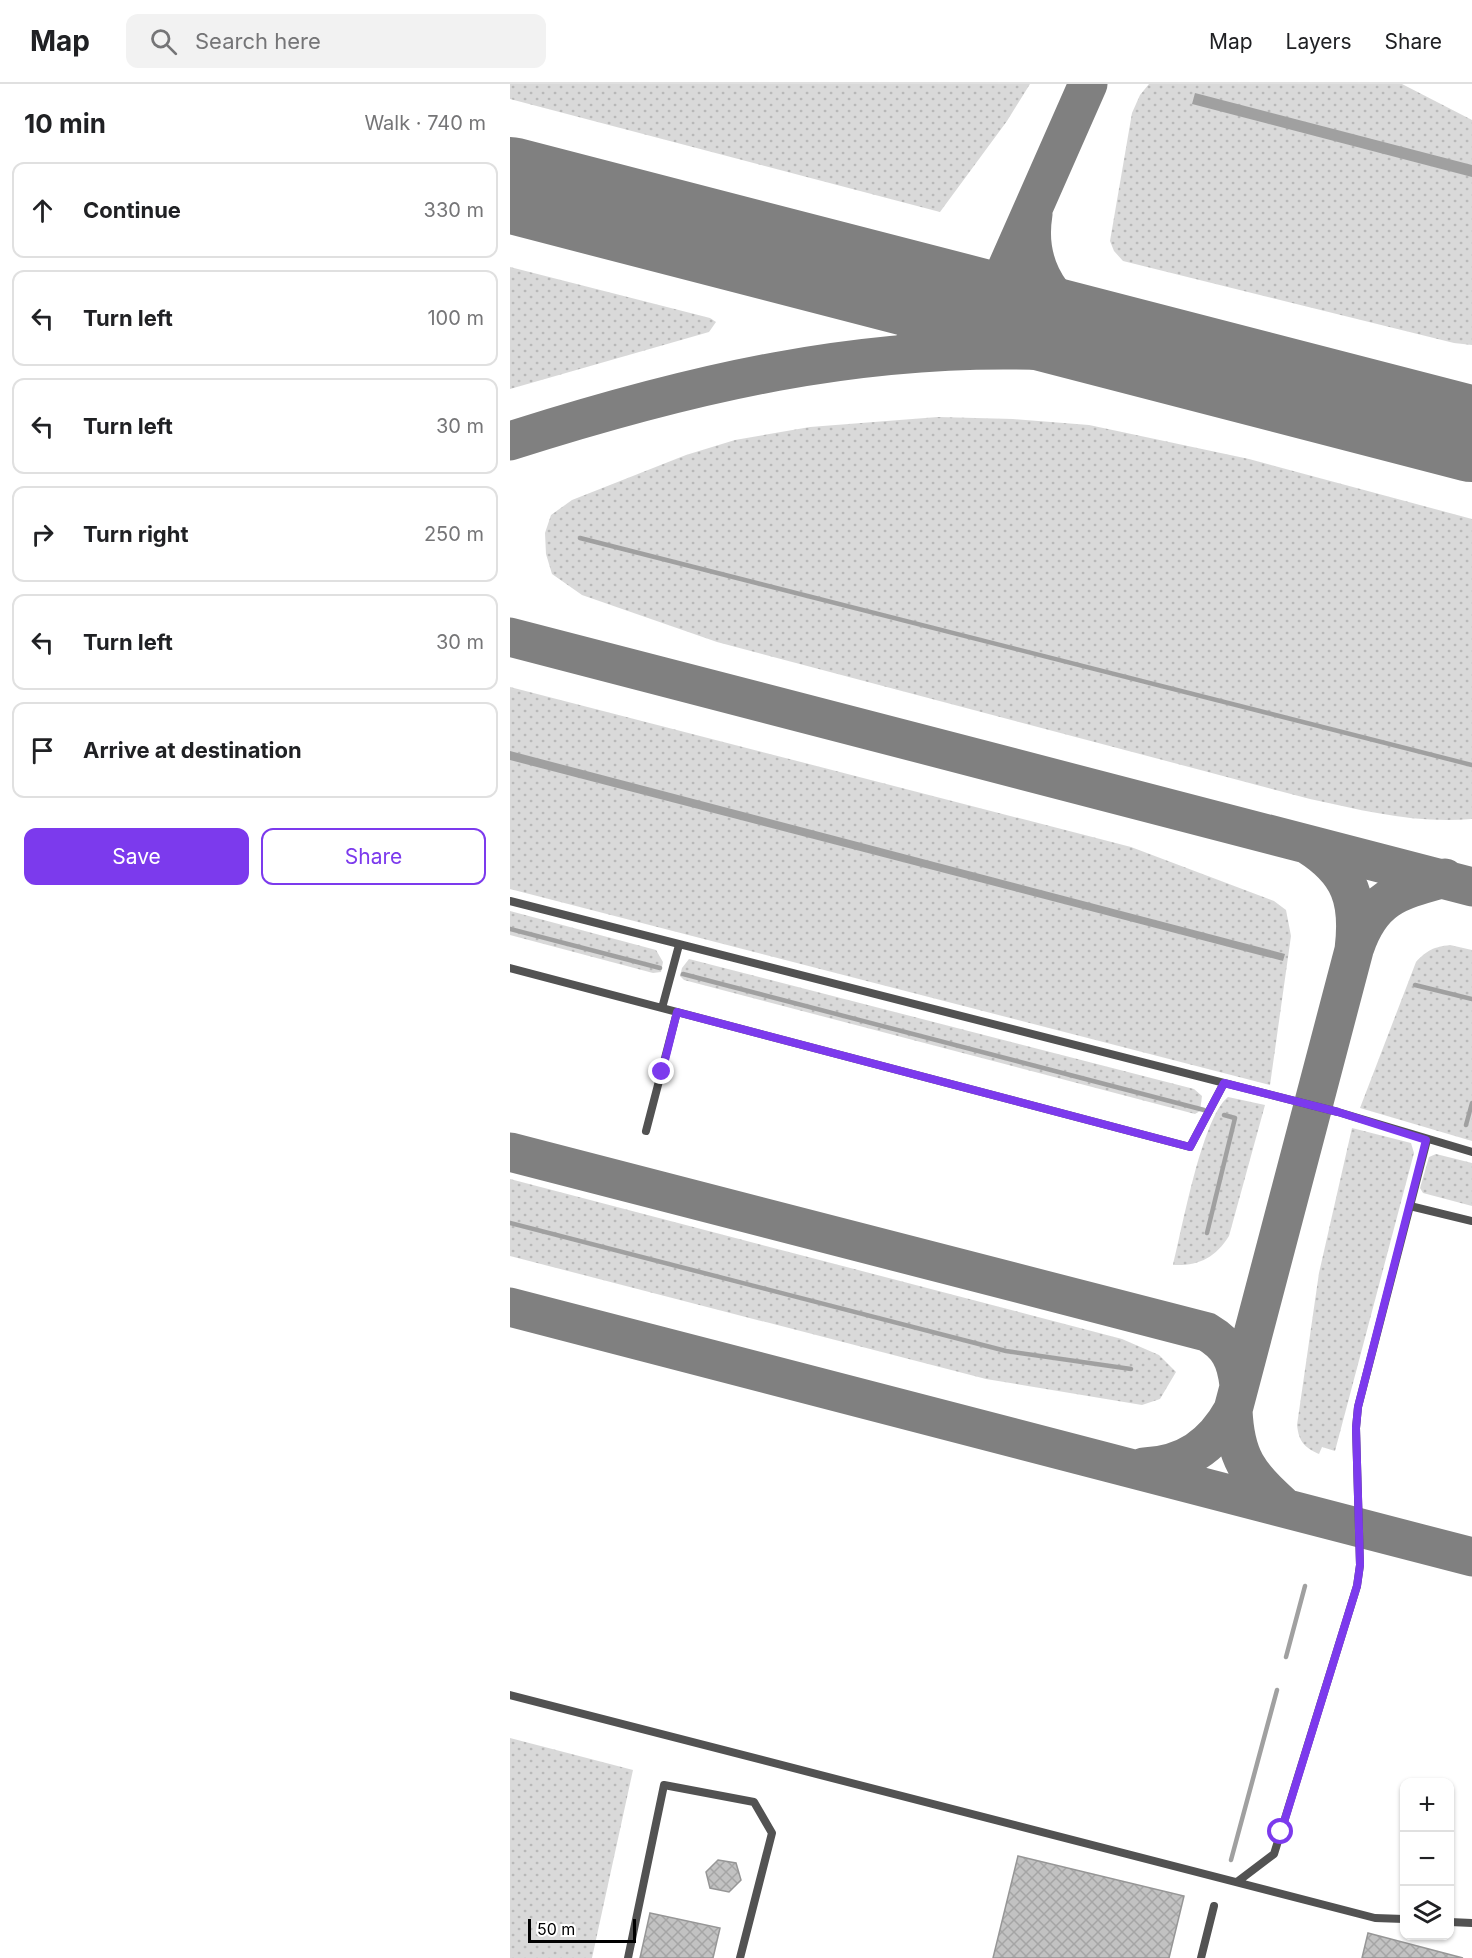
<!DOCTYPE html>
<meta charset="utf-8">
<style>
body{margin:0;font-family:Inter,sans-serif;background:#f2f2f2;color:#202124}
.controls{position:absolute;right:18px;bottom:18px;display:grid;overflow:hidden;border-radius:12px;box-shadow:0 2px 4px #0004}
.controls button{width:54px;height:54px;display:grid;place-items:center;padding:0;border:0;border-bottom:2px solid #e0e0e0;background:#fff;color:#202124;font:30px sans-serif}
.scale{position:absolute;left:18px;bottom:15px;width:108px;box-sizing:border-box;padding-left:6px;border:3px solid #000;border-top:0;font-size:16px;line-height:21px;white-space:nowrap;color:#000;-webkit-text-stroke:4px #fff;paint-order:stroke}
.stop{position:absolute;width:18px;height:18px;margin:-14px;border:4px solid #7c3aed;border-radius:50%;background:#fff}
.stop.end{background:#7c3aed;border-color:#fff;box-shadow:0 2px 6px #0008}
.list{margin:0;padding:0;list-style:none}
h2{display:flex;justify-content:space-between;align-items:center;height:78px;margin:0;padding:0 24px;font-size:26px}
h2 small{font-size:20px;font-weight:400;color:#757577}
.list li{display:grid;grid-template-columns:39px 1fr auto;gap:18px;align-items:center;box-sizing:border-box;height:96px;margin:0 12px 12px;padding:0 12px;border:2px solid #e0e0e0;border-radius:12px}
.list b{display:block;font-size:22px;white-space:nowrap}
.list em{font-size:20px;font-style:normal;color:#757577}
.actions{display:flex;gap:12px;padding:18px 24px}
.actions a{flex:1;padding:14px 0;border:2px solid #7c3aed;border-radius:12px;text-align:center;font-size:21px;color:#7c3aed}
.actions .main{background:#7c3aed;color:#fff}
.icon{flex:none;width:33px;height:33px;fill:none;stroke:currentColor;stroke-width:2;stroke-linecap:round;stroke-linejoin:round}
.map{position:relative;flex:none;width:962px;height:1874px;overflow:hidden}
header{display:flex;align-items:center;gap:36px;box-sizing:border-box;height:84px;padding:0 30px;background:#fff;border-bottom:2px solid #e0e0e0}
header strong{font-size:28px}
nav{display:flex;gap:33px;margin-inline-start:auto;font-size:21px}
.search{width:420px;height:54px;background:#f2f2f2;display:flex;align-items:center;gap:15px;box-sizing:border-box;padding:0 21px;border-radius:12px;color:#757577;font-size:22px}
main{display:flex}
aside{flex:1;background:#fff}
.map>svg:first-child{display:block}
.grass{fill:url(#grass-dots)}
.water{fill:#a0a0a0}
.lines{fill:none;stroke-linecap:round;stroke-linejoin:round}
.stream{stroke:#a0a0a0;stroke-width:4.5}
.taxiway{stroke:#808080;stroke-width:39}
.runway{stroke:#808080;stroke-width:96}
.building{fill:url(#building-cross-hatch);stroke:#969696;stroke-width:1.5}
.lane{stroke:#525252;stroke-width:8}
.route{stroke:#7c3aed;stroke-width:8}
</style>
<header>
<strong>Map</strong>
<div class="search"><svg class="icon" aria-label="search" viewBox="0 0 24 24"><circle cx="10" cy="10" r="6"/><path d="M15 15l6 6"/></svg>Search here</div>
<nav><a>Map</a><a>Layers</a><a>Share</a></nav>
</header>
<main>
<aside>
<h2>10 min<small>Walk · 740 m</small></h2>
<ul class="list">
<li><svg class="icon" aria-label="ahead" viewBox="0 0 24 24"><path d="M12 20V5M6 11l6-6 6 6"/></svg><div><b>Continue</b></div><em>330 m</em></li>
<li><svg class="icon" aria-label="left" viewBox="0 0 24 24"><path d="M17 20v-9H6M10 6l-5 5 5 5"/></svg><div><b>Turn left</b></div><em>100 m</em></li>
<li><svg class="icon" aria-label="left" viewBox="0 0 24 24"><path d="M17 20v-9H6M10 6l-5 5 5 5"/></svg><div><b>Turn left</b></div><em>30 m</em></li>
<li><svg class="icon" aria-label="right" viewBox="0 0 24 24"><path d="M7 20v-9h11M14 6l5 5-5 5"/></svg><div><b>Turn right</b></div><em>250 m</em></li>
<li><svg class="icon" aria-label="left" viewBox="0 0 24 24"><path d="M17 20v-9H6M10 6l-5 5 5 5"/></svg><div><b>Turn left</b></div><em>30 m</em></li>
<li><svg class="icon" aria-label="arrive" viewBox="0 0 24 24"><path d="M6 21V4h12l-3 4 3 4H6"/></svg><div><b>Arrive at destination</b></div></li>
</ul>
<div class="actions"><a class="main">Save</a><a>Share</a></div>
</aside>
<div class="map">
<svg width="962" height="1874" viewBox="0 0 962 1874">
<defs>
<pattern id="grass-dots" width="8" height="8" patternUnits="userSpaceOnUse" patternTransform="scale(1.5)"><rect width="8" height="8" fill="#d9d9d9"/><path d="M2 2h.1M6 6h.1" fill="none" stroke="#b8b8b8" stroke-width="1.8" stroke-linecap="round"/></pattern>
<pattern id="building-cross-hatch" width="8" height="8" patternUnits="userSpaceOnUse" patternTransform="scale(1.5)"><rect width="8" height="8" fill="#c2c2c2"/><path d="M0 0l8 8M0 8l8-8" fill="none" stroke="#a5a5a5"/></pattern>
</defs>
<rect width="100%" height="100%" fill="#fff"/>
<path class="grass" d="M0 0H520L497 37 430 128 0 15Z
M639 0H892L962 36V261L944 259 613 177 604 167 600 157 622 29 630 11Z
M0 183 200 234 206 238 199 248 0 305Z
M428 333 503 335 579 341 739 375 962 435V735C906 740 855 727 800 715L207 558 72 511 42 490 36 470 35 449 41 431 62 416 176 371 225 356 300 343Z
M0 603 621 763 764 817 776 826 781 852 760 1001 0 805Z
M0 827 146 866 153 878 151 888 143 889 0 851Z
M940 861 962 866V1057L850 1024 906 878C917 866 924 863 940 861Z
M179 875 684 1005 692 1012 690 1027 685 1030 174 896 170 892 172 884Z
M718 1013 755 1021 719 1152C705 1174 689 1182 663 1181 672 1146 692 1033 718 1013Z
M842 1044 901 1059 904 1069 825 1367 812 1363 809 1370C794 1363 789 1358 787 1341L809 1189Z
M926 1070 962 1079V1122L913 1109 910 1104 919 1073Z
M0 1095 612 1255 649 1271 666 1288 650 1315 632 1321 476 1295 0 1172Z
M0 1654 123 1686 82 1874H0Z"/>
<path class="water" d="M685 9 962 81V93L682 20Z
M0 667 775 870 773 877 0 676Z"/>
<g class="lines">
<path class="stream" d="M70 454 962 681
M0 845 150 884
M173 890 694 1026
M905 901 962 915
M956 1041 962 1019
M0 1139 496 1267 621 1285
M697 1149 725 1034 714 1031
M776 1573 795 1502
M721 1776 767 1606"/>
<path class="taxiway" d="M523 130C513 193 553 234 607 257
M402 263C440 247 469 228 492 195L578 0
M0 357C179 300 351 259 540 267 566 268 592 268 618 271 652 275 687 282 721 288
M0 553 962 803
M845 863C862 813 888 807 935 794
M0 1068 697 1248C719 1261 726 1275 729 1301
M0 1223 962 1473
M723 1326C725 1373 738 1391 772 1421
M634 1383C675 1381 703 1362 723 1326L844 866C850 817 841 788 798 761"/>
<path class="runway" d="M0 101 962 350"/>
</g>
<path class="building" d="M508 1772 674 1812 659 1874H483Z
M208 1776 226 1779 231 1796 219 1808 200 1804 196 1788Z
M140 1829 210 1844 203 1874H130Z
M858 1849 953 1874H852Z"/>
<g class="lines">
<path class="lane" d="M0 817 828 1028 962 1068
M0 884 680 1063 714 999
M152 924 169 861
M136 1047 167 928
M917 1056 900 1122 962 1137
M0 1611 865 1834 894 1835
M727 1798 764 1770 847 1502 850 1481 846 1344 848 1323 900 1122
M940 1838 962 1839
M118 1874 154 1701 244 1718 262 1749 230 1874
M691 1874 704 1822"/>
</g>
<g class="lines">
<path class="route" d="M152 988 167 928 680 1063 714 999 828 1028 916 1056 848 1323 846 1344 850 1481 847 1502 771 1748"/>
</g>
</svg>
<div class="controls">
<button>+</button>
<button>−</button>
<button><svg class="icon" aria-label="layers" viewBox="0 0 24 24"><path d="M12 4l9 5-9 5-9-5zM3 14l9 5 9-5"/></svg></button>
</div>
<div class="scale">50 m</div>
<div class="stop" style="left:771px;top:1748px"></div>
<div class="stop end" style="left:152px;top:988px"></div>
</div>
</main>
